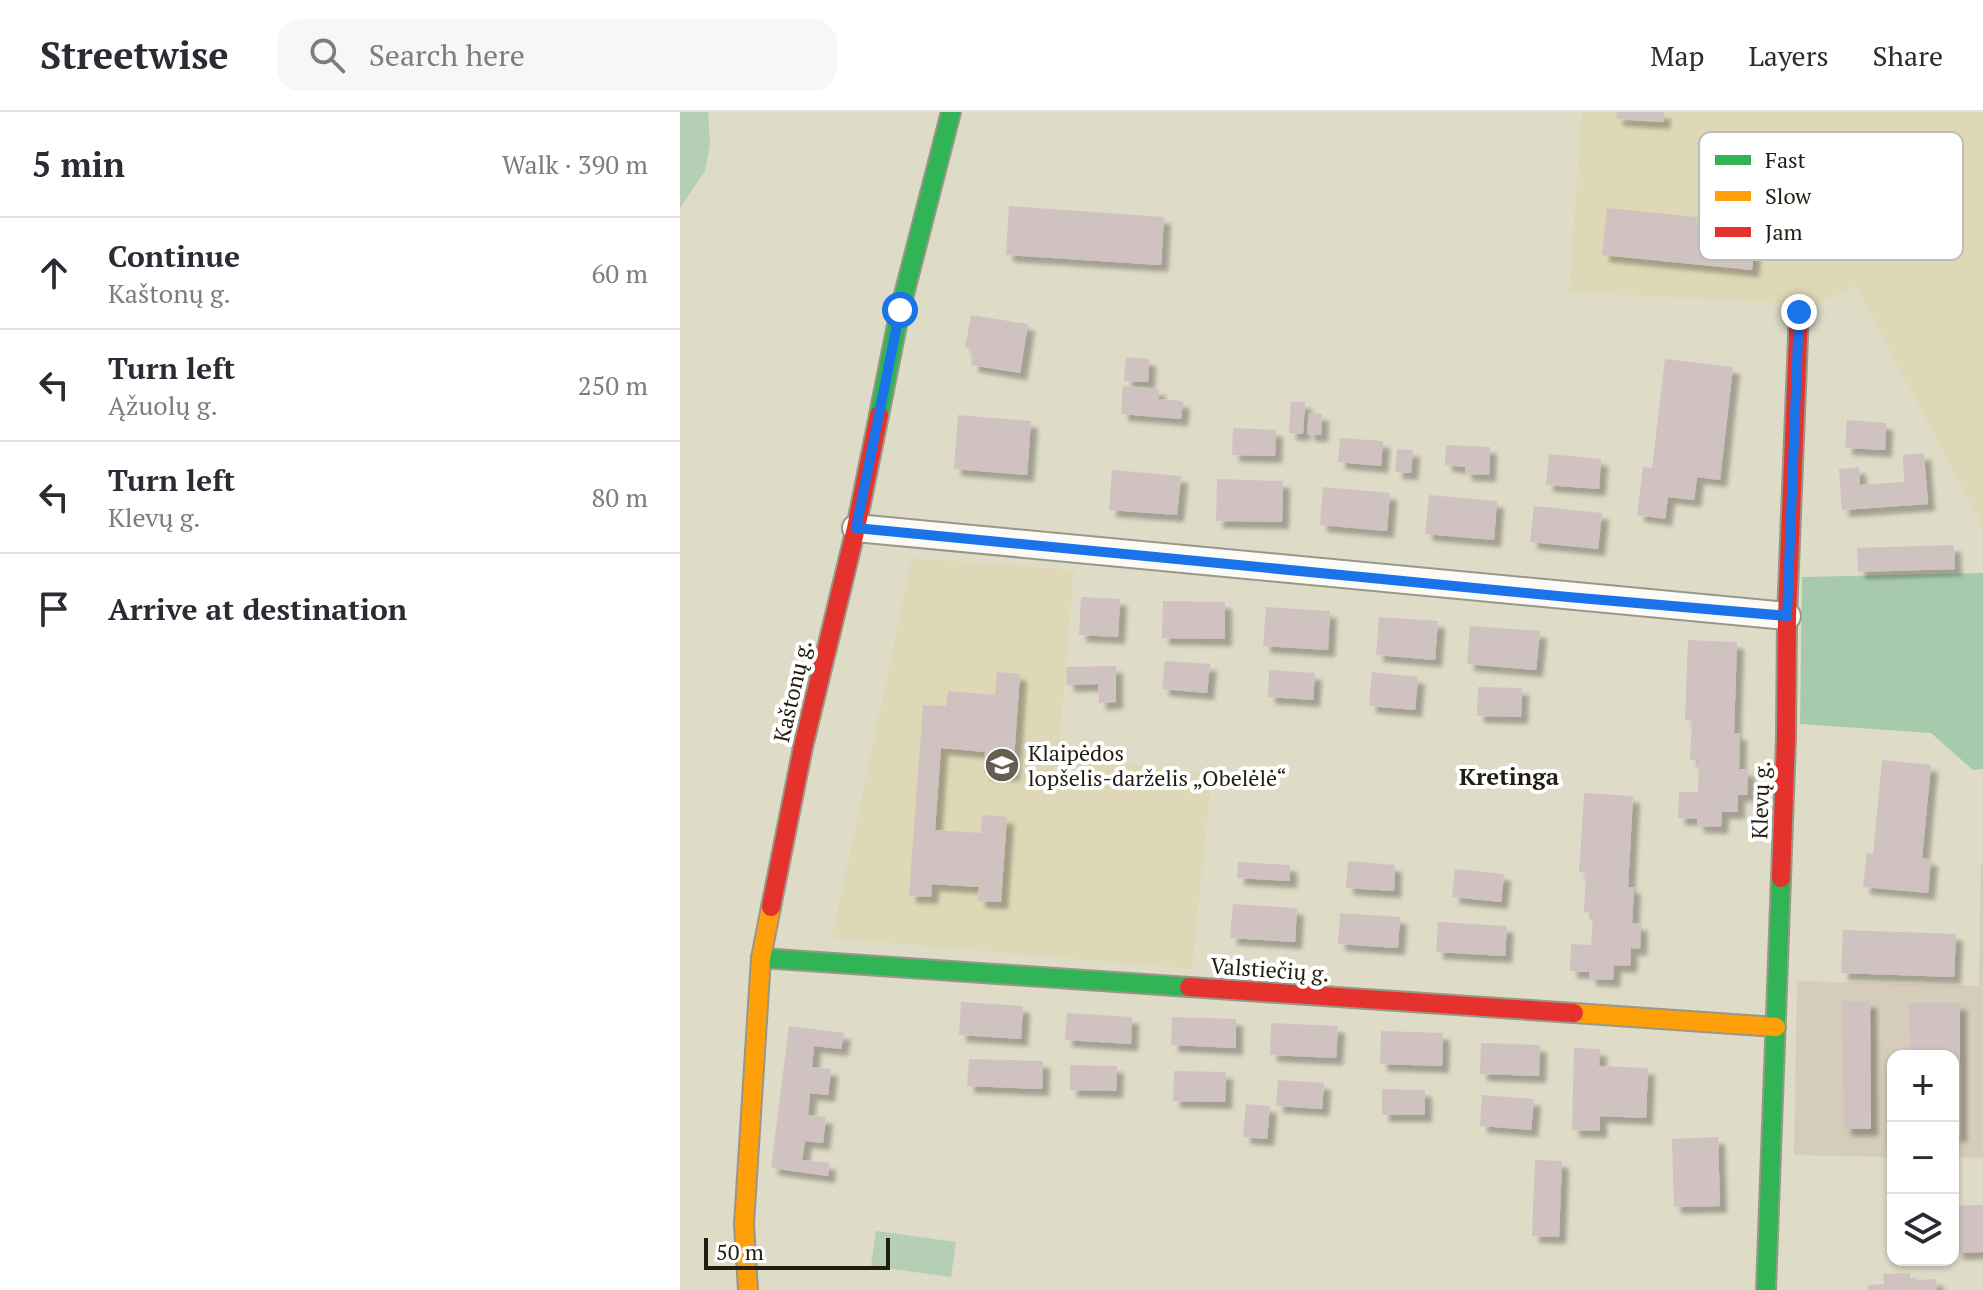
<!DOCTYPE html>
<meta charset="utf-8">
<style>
body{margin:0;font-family:"PT Serif",serif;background:#f7f7f7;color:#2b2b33}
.controls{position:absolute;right:24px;bottom:24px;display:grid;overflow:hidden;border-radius:16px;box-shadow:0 2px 6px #0004}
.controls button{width:72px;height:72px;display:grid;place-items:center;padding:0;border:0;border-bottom:2px solid #e1e1e2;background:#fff;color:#2b2b33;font:40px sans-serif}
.scale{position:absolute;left:24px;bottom:20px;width:186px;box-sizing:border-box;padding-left:8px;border:4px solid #211e11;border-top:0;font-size:22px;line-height:28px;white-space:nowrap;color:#211e11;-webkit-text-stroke:6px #fff;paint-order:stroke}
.stop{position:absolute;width:24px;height:24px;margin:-18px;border:6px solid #1a73e8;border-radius:50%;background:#fff}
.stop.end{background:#1a73e8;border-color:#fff;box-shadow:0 2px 8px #0008}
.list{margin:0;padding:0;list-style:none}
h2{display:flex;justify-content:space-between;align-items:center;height:104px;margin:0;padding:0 32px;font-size:34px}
h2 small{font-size:26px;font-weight:400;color:#7c7c81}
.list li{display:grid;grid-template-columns:52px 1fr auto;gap:24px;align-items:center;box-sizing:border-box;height:112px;padding:0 32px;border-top:2px solid #e1e1e2}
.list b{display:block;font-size:30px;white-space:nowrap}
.list p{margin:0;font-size:26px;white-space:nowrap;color:#7c7c81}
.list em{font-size:26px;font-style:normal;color:#7c7c81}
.icon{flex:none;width:44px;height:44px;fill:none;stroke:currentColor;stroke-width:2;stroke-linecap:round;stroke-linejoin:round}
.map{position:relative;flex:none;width:1303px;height:1178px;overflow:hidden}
header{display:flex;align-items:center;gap:48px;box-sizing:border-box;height:112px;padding:0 40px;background:#fff;border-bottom:2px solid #e1e1e2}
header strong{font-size:38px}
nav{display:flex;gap:44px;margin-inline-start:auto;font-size:28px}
.search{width:560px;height:72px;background:#f7f7f7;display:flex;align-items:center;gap:20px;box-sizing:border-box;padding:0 28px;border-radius:24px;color:#7c7c81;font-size:30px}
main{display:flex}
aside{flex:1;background:#fff}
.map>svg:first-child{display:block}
.industrial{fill:#d5ccb9}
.built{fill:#ded8b6}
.green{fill:#b4cfb5}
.forest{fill:#a7caac}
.building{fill:#d0c2c0;filter:url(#shadow)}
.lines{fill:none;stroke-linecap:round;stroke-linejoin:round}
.street-casing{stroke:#999788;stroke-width:30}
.fast-casing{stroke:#999788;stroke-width:22}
.slow-casing{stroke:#999788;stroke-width:22}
.jam-casing{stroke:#999788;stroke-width:22}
.street{stroke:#fafaf7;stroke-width:26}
.fast{stroke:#30b455;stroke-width:18}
.slow{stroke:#ff9f0a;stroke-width:18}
.jam{stroke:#e5322d;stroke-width:18}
.route{stroke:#1a73e8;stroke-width:10}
.labels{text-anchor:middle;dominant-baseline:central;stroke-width:8;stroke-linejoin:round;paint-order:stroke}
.street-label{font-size:22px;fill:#211e11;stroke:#fff}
.poi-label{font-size:22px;fill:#211e11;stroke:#fff;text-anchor:start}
.neighbourhood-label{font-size:24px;font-weight:bold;fill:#211e11;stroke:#fff}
.key{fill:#fff;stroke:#bcbcb8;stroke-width:2}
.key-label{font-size:22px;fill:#211e11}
</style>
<header>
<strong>Streetwise</strong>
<div class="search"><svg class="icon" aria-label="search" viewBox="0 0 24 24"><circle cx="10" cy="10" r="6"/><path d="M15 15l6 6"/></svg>Search here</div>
<nav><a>Map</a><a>Layers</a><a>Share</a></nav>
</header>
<main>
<aside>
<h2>5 min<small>Walk · 390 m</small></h2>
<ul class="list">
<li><svg class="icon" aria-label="ahead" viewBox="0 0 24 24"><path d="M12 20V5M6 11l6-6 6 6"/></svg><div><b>Continue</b><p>Kaštonų g.</p></div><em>60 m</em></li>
<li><svg class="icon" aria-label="left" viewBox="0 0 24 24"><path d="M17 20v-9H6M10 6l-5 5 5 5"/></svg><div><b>Turn left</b><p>Ąžuolų g.</p></div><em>250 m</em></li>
<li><svg class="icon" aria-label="left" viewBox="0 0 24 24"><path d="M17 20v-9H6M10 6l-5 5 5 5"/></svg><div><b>Turn left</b><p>Klevų g.</p></div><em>80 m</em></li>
<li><svg class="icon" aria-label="arrive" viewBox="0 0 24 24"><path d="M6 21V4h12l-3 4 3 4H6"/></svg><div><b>Arrive at destination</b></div></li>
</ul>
</aside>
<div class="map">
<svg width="1303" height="1178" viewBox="0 0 1303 1178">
<defs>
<filter id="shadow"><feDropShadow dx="7" dy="7" stdDeviation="2" flood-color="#0004"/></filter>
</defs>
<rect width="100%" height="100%" fill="#dedbc7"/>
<path class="industrial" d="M1301 752H1303V1046L1273 1045V944H1213V1045L1114 1043 1117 869 1299 874Z"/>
<path class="built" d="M902 0H1303V416L1176 174 1133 192 889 180Z
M232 446 394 458 378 646 532 661 512 857 152 826Z"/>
<path class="green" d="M0 0H28L30 32 25 59 0 96Z
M196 1119 276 1130 271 1165 191 1154Z"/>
<path class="forest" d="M1303 461V657L1293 658 1251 621 1120 612 1122 465Z"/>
<path class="building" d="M937 0H984L983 10 936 7Z
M329 94 484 105 481 153 326 143Z
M927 96 1077 111 1072 158 922 143Z
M291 203 348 212 340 261 291 253 293 238 285 236Z
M446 245 469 247 468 270 444 269Z
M985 247 1053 255 1040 368 1017 365 1014 388 988 385 985 407 957 403 963 355 972 356Z
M443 274 479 277 478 287 503 289 501 307 441 302Z
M611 290H625L623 322 609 321Z
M629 301 642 302 641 323 627 322Z
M278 303 351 309 347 363 274 357Z
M1167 308 1206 311 1205 338 1165 336Z
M553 316 596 318 595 344 552 343Z
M660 326 703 329 701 354 658 350Z
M766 333 810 335 809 363 785 362V355L765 353Z
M717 337 733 338 731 361 715 360Z
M1244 341 1248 392 1162 398 1159 357 1179 355 1180 373 1224 370 1223 343Z
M869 342 921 347 919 377 866 373Z
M432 358 501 364 497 403 429 398Z
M537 367 603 369 602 410 536 409Z
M643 375 710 381 707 419 640 413Z
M749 383 817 389 814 428 745 422Z
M854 394 922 401 918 437 850 430Z
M1274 433 1275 457 1178 460 1177 436Z
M401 485 440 487 438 525 399 523Z
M483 489 545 490V527L482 526Z
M586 495 650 499 648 538 583 534Z
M699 505 758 509 755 548 696 543Z
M790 514 860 519 856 558 787 552Z
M1008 528 1057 530 1054 621H1060L1059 657H1068L1067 683H1058V700H1042L1041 715 1017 714V707L998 706 999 680H1018L1019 648H1010L1012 608H1005Z
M485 549 530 552 527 581 482 577Z
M436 554V590L419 591 418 572 387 573 386 555Z
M589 558 635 561 633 588 588 585Z
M317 560 340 562 333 662 304 661 305 640 261 636 255 718 301 721 302 703 327 705 321 790 298 789 299 775 252 772 251 785 229 784 243 593 266 594 268 579 315 583Z
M692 560 738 565 735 598 689 594Z
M798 575 842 576 841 605 797 604Z
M1202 648 1251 653 1242 746 1251 747 1248 781 1183 775 1187 741 1193 742Z
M904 681 953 684 948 775H954L952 811 961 812 960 837 951 836 950 854 934 853 933 868 909 867V860L890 859 891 832 911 833 913 801 904 800 906 761 899 760Z
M668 749 715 753 714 779 666 776Z
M558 750 610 753V769L557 766Z
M775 757 824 762 821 790 772 785Z
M553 792 617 796 615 830 550 826Z
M660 801 720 805 718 836 658 832Z
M758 810 827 814 825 844 756 840Z
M1163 818 1276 822 1274 865 1161 861Z
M1162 889H1190L1191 1017H1164Z
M281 890 343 894 341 927 279 923Z
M1229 891H1280V1023H1273V944H1230Z
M387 901 452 905 451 932 385 928Z
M492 905 556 907V936L491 933Z
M591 911 658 914 656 946 590 943Z
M109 914 164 921 161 937 134 934 132 955 151 957 148 983 130 981 128 1003 146 1005 143 1031 125 1029 122 1048 149 1051 148 1064 91 1056Z
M701 919 763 921 762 954 700 952Z
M801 931 860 933 859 964 800 962Z
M894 936 920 937 919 954 968 956 966 1006 920 1004V1019L892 1018Z
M289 947 363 949 362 977 287 974Z
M390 953 437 954 436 979 390 978Z
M494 959 546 960 545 990 493 989Z
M598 968 644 971 642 997 596 994Z
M702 977 745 978V1003H702Z
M802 983 854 987 851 1018 800 1014Z
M566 992 590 994 587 1027 563 1025Z
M1038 1025 1040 1094 994 1095 992 1027Z
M855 1048 882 1049 879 1125 852 1124Z
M1303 1093V1140L1276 1141 1274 1094Z
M1230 1161V1169L1256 1167 1257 1178H1188V1173L1204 1172 1203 1162Z"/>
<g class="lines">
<g class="street-casing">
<path id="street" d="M176 416 1107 504"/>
</g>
<g class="fast-casing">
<path id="fast" d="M199 303 220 198 271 0
M81 846 509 875
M1086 1178 1101 766"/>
</g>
<g class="slow-casing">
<path id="slow" d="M894 901 1096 915
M68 1178 64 1112 81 846 91 795"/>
</g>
<g class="jam-casing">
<path id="jam" d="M1101 766 1106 626 1107 504 1119 200
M91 795 123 635 176 416 199 303
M509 875 894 901"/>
</g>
<use href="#street" class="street"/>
<use href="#fast" class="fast"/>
<use href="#slow" class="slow"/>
<use href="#jam" class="jam"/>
</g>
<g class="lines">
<path class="route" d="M220 198 176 416 888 485 1107 504 1119 200"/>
</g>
<defs>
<g id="school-disc" transform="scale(1.8)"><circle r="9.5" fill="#636051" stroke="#fff"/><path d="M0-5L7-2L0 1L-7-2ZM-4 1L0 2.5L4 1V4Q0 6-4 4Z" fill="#fff"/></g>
</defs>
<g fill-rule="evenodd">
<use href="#school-disc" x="322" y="653"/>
</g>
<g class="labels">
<g class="street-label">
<text transform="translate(112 579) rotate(-77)">Kaštonų g.</text>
<text transform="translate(1080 688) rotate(-88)">Klevų g.</text>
<text transform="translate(590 857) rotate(4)">Valstiečių g.</text>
</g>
<g class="poi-label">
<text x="348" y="640">Klaipėdos<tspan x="348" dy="25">lopšelis-darželis „Obelėlė“</tspan></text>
</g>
<g class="neighbourhood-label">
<text x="829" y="664">Kretinga</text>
</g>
</g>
<rect x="1019" y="20" width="264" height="128" rx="12" class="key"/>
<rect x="1035" y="43" width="36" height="10" fill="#30b455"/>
<rect x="1035" y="79" width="36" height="10" fill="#ff9f0a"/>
<rect x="1035" y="115" width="36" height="10" fill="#e5322d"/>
<g class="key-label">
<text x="1085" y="56">Fast</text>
<text x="1085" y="92">Slow</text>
<text x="1085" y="128">Jam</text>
</g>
</svg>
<div class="controls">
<button>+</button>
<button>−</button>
<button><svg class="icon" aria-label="layers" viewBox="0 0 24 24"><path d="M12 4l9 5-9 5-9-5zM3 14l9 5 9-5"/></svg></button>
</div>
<div class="scale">50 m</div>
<div class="stop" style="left:220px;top:198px"></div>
<div class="stop end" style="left:1119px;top:200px"></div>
</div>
</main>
